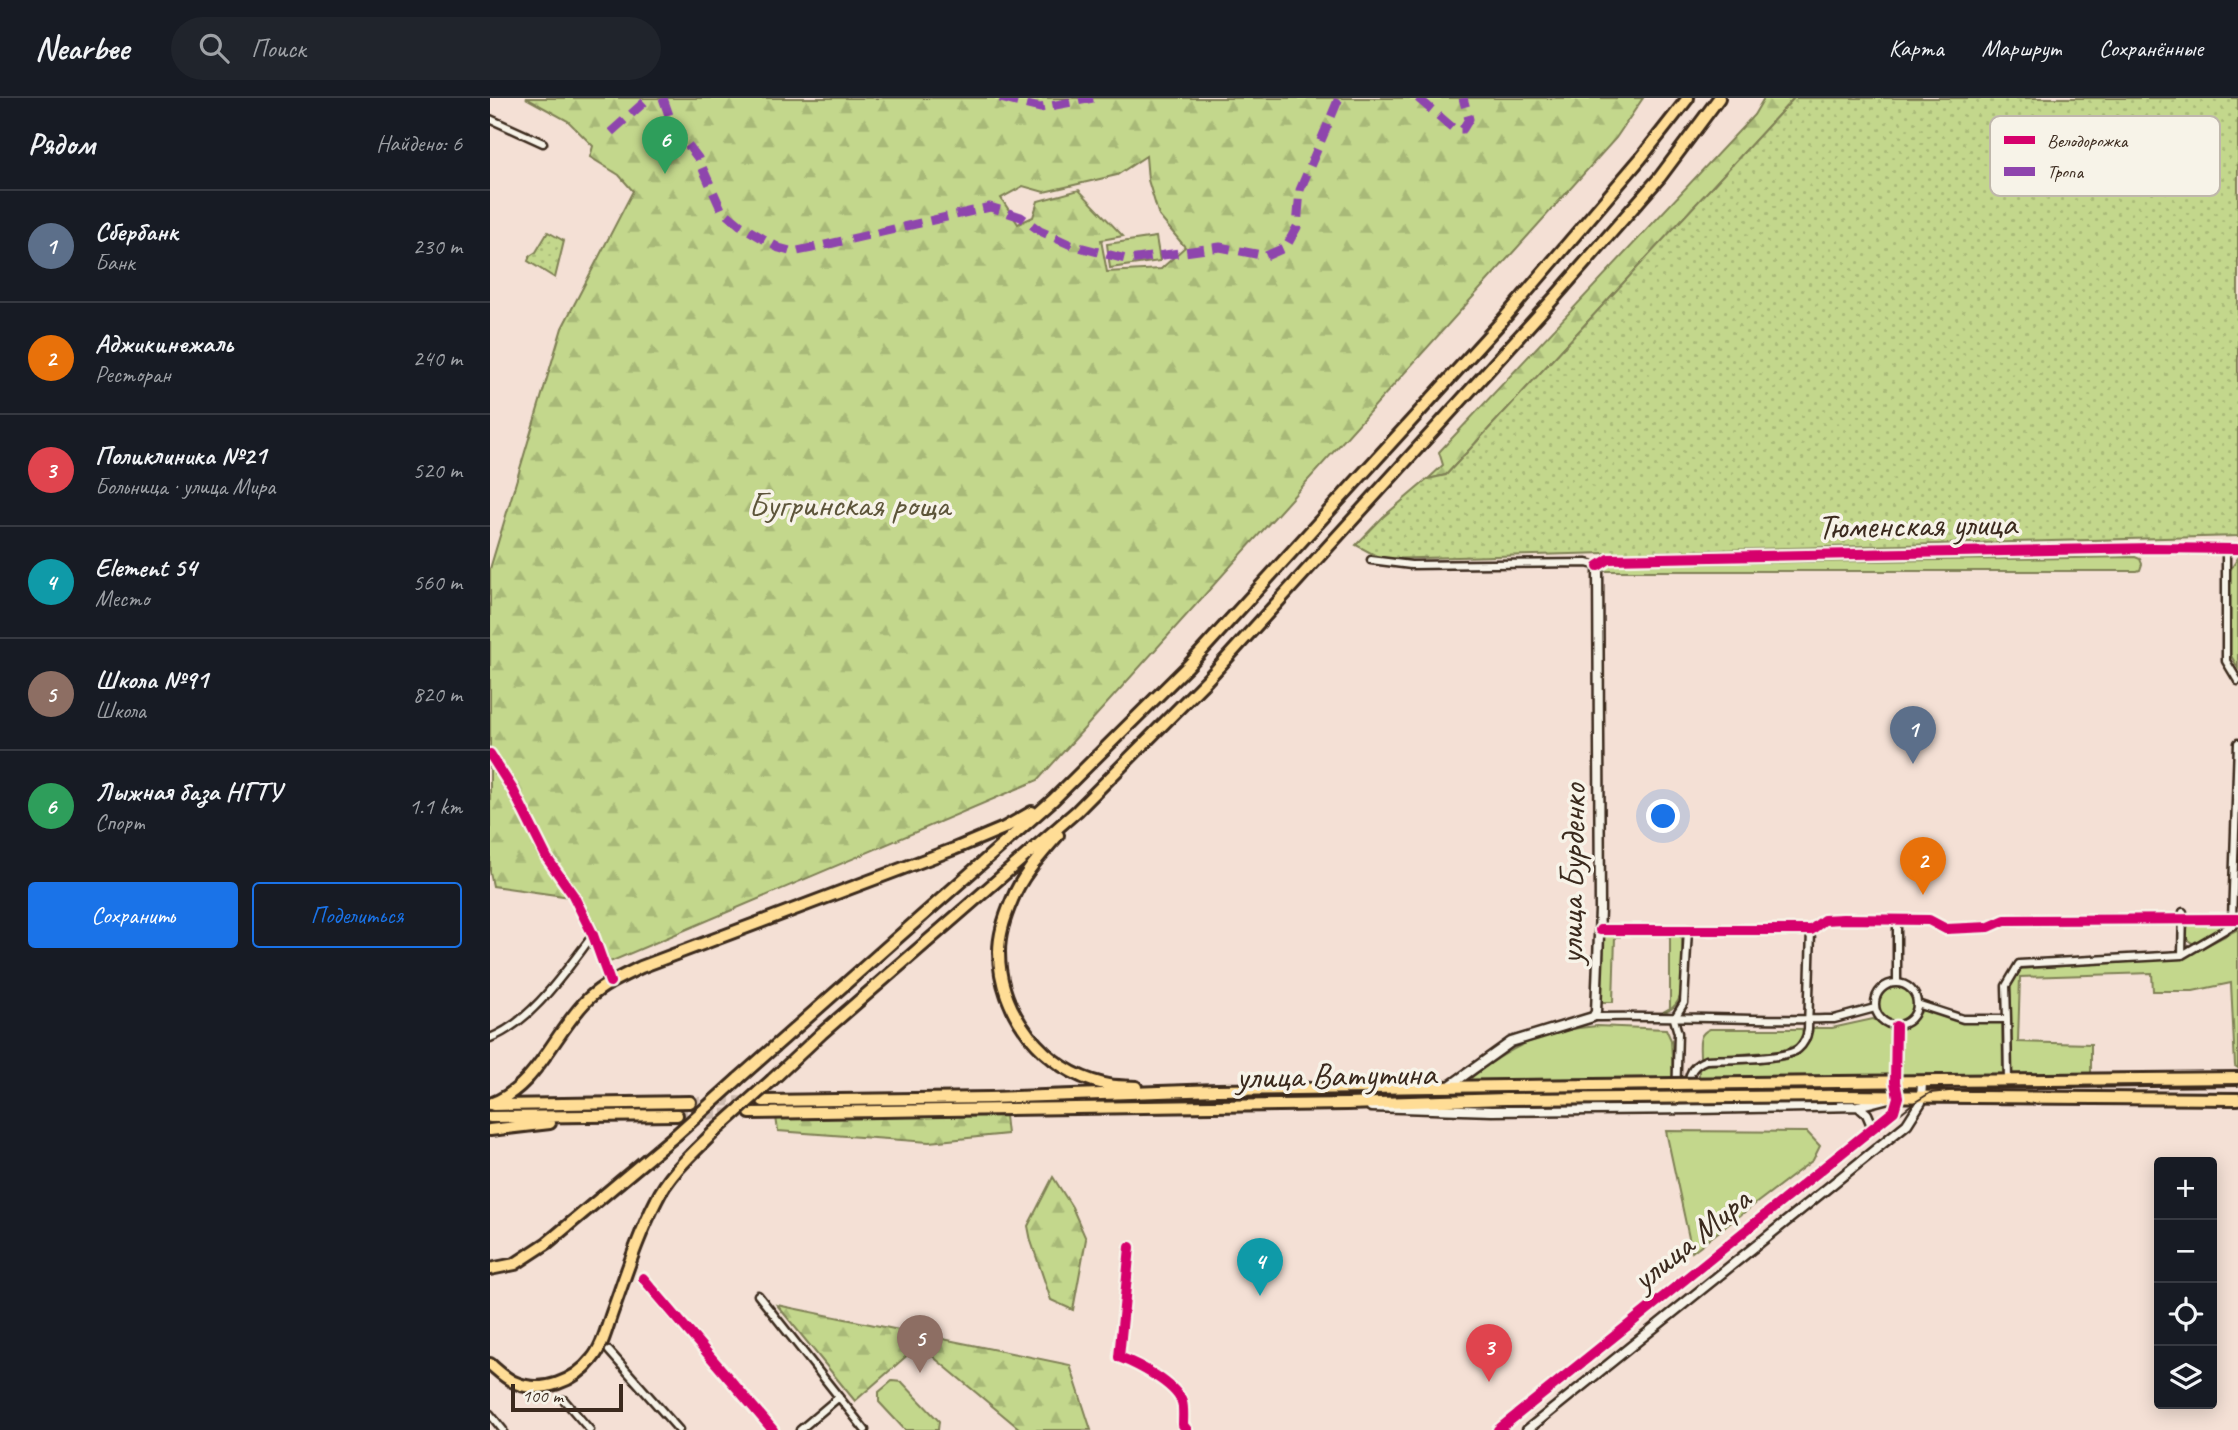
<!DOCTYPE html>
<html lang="ru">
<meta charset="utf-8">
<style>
body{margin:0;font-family:Caveat,sans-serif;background:#20242c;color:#f1f3f6}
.controls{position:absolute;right:21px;bottom:21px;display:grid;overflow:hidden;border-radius:7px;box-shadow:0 4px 18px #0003}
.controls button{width:63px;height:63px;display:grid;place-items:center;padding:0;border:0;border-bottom:2px solid #363941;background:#171b24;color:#f1f3f6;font:35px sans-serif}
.scale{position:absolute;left:21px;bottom:18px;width:112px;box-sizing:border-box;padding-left:7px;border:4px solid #3b2a1e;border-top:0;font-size:19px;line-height:24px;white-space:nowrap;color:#3b2a1e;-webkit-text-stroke:5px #f7f3e8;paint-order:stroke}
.you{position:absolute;left:1174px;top:719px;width:24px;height:24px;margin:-18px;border:5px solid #fff;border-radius:50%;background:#1a73e8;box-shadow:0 0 0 10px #1a73e833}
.badge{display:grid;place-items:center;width:46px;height:46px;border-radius:50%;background:#1a73e8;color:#fff;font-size:23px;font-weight:700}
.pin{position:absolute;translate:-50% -58px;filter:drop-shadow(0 2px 4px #0008)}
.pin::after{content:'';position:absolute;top:37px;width:24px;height:21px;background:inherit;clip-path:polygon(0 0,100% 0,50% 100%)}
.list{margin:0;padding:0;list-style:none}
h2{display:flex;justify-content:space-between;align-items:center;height:91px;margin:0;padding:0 28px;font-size:30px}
h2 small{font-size:23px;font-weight:400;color:#9ea1a6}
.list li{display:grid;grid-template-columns:46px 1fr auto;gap:21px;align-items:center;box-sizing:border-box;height:112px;padding:0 28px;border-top:2px solid #363941}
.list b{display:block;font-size:26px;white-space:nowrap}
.list p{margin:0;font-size:23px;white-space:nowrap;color:#9ea1a6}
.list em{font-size:23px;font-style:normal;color:#9ea1a6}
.actions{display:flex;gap:14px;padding:21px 28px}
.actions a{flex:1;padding:16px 0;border:2px solid #1a73e8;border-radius:7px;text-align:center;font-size:24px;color:#1a73e8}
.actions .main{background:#1a73e8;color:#fff}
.icon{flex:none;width:38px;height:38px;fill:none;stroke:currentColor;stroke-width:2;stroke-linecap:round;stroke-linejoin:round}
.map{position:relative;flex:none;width:1748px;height:1332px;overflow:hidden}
header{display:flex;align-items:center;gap:42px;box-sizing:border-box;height:98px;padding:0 35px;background:#171b24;border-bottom:2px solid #363941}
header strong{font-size:33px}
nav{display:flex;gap:38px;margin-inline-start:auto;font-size:24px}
.search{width:490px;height:63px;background:#20242c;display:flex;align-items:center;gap:18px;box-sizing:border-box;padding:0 24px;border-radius:38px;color:#9ea1a6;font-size:26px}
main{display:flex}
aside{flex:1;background:#171b24}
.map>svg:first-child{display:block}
.grass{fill:#c3d78c;stroke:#7f8055;stroke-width:2}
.forest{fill:url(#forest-firs);stroke:#7f8055;stroke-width:2;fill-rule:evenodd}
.park{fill:url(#park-dots);stroke:#7f8055;stroke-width:2}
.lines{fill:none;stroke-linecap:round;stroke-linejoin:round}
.primary-tunnel{stroke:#cfbcb0;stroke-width:10;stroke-dasharray:10 5;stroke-linecap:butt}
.minor-casing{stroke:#3b2a1e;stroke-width:11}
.tertiary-casing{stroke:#3b2a1e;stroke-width:13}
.primary-casing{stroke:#3b2a1e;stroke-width:16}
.minor{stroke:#f7f3e8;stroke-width:6}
.tertiary{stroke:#f7f3e8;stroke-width:8}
.primary{stroke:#ffdd96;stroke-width:10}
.tram{stroke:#3b2a1e;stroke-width:2}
.primary-bridge-casing{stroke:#3b2a1e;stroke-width:16;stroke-linecap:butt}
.primary-bridge{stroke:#ffdd96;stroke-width:10}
.quiet{stroke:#8e44ad;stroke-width:9;stroke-dasharray:18 9;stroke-linecap:butt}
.cycleway-casing{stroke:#f7f3e8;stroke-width:15}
.cycleway{stroke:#d6006c;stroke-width:10}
.labels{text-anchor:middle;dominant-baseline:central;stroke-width:7;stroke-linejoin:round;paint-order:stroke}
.park-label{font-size:35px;fill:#5d553a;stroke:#f7f3e8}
.street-label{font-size:35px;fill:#3b2a1e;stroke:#f7f3e8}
.key{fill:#f7f3e8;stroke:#bfb7ab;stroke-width:2}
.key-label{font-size:19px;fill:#3b2a1e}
</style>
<header>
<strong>Nearbee</strong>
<div class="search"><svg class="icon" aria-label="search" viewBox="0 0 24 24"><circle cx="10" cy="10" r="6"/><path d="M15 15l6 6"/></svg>Поиск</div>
<nav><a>Карта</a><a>Маршрут</a><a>Сохранённые</a></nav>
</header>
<main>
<aside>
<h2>Рядом<small>Найдено: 6</small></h2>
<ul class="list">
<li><span class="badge" style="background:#5c6f8a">1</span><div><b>Сбербанк</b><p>Банк</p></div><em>230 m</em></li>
<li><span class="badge" style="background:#e8710a">2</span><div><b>Аджикинежаль</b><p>Ресторан</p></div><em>240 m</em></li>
<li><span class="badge" style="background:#e0444e">3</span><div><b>Поликлиника №21</b><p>Больница · улица Мира</p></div><em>520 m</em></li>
<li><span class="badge" style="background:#0f9aa8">4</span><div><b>Element 54</b><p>Место</p></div><em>560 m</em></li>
<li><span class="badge" style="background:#8d6e63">5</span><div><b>Школа №91</b><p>Школа</p></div><em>820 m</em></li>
<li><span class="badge" style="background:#2e9e5b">6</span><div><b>Лыжная база НГТУ</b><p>Спорт</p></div><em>1.1 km</em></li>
</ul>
<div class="actions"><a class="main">Сохранить</a><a>Поделиться</a></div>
</aside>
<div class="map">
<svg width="1748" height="1332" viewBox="0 0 1748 1332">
<defs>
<pattern id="forest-firs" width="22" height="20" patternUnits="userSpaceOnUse" patternTransform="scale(1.75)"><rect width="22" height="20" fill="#c3d78c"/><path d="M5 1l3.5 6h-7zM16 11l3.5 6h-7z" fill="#a8b978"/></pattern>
<pattern id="park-dots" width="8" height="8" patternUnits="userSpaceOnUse" patternTransform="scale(1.75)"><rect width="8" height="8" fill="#c3d78c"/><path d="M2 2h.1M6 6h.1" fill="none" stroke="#a8b978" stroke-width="1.8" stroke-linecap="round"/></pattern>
</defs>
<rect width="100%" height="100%" fill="#f4e0d5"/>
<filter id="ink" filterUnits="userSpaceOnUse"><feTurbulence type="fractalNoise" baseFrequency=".0143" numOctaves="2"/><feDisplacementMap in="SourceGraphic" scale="14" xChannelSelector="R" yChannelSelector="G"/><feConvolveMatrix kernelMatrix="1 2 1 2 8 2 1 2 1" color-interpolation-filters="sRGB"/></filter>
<g filter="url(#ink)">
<path class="grass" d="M666 139 670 163 620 170 617 146Z
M1645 459 1650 461 1652 466 1650 472 1647 473H1115V469L1117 467Z
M1748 460V570L1740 556 1739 474Z
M1738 824 1737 827 1704 846 1696 841 1697 830 1700 825Z
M1748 831V970L1745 968 1741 885 1703 893H1663L1662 875 1530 879 1528 944 1601 946V977L1521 978 1520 889 1531 871 1693 860Z
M1117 835H1130V839H1125L1123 904H1112V841Z
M1175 835H1184L1192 840C1192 862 1201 909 1173 914L1180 910V839L1175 838Z
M1389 906a17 17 0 1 1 34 0a17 17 0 1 1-34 0Z
M1434 911 1473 924 1512 923 1513 977C1478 977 1444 980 1410 979L1409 930 1424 921Z
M1383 921 1401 931 1400 979 1209 982V967C1227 966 1286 966 1299 960 1311 954 1320 944 1322 930H1342Z
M1107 928 1176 931 1181 942 1183 980 977 983C1019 949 1053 932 1107 928Z
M1220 931H1312L1313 937 1306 947 1292 953 1210 959C1210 947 1207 936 1220 931Z
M1176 1033 1317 1034 1330 1048 1323 1062 1202 1154Z
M402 1283 412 1284 449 1323 448 1332H415L389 1304V1294Z"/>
<path class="forest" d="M36 0H1153L1126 40 548 682 120 864 97 810 80 799 3 788 0 774V471L72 230 143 93 129 77 100 59 103 48 78 23ZM656 58 658 82 669 118 695 149 671 171 617 174 611 142 633 138 589 92 548 103 543 119 528 126 511 100 533 88 554 94 627 77Z
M1274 0H1304L956 377 938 381 953 367 949 354 1264 17Z
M515 1018 517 1036 439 1044 288 1033 286 1019Z
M563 1079 582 1109 596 1141 583 1212 561 1202 541 1143 538 1128Z
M287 1207 580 1267 601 1332H531L429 1247 365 1303Z"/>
<path class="park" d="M1304 0H1748V438L892 461 866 447 893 419 938 381 956 377Z
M58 134 74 143 65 180 38 163 40 158 46 154Z"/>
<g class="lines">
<path class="primary-tunnel" d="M200 1004 263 1003
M187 1017 260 1015"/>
<g class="minor-casing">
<path id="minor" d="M0 21 53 45
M1736 451V563L1748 583
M881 462 921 467 1097 465 1108 468
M0 656 23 692 57 760 83 797 103 837 120 884
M1742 821 1748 645
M1110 832H1321L1334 822 1353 821 1439 822 1456 831 1499 829 1515 822 1748 821
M1692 857 1693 814
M1385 906a21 21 0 1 1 42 0a21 21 0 1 1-42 0Z
M1407 885V821
M1427 906 1473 921H1517L1516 888 1529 866 1692 857 1748 824
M1103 919C1180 917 1258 923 1335 921H1344L1385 910
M1517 921 1518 982
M0 940C42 924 76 872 103 837
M1405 984 1406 928
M1186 1002 1188 935 1184 921 1194 905 1198 831
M1200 1011C1200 989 1192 971 1216 962 1235 961 1295 962 1308 951 1314 946 1317 938 1318 932L1321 832
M640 1149 629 1259C647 1266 685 1285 692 1304 694 1310 693 1321 693 1327L697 1332
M153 1180 283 1332
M268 1197 375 1332
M119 1253 189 1332
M74 1302 100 1332
M0 1316 13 1332
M310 1332 349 1299"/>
</g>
<g class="tertiary-casing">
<path id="tertiary" d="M958 989 1021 944 1103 919 1106 914 1110 811 1108 468 1119 461 1663 450 1748 451
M1368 1008 1377 1016 1383 1030
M881 1009 1002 1013 1206 1011 1368 1008 1399 1000
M1008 1332 1404 1013 1408 999 1405 984
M1037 1332 1417 1026 1431 1004 1432 984"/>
</g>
<g class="primary-casing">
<path id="primary" d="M568 737C551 757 532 777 522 802 515 818 509 836 509 854 509 915 554 972 614 986 624 989 635 988 646 989
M248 981 563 702 698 568 1011 224 1151 60 1198 0
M282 982 332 935 587 713 716 583 1065 199 1170 79 1229 0
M1348 984 1748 980
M1347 998 1748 1001
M273 1003 500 1000 727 992 1017 988
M0 1006C47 990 65 932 99 900 114 886 133 878 151 869L464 751 514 730 542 714
M3 1007 200 1004
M260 1015 857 1006 1016 1001
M0 1019 187 1017
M0 1032 60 1025
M0 1171 25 1166 57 1145 186 1037
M0 1266C8 1273 16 1281 26 1285 52 1296 85 1283 102 1261 113 1248 117 1228 123 1212 136 1176 148 1138 166 1103 179 1076 203 1055 224 1034"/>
</g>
<use href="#minor" class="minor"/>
<use href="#tertiary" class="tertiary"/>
<use href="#primary" class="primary"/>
<path class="tram" d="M1017 1332 1422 1006 1440 995 1478 991 1748 988"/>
<g class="primary-bridge-casing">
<path id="primary-bridge" d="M1017 988 1348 984
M1016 1001 1347 998
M224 1034 282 982
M186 1037 248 981"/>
</g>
<use href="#primary-bridge" class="primary-bridge"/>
<path class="quiet" d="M173 0 182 26 208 60 231 111 250 127 289 150 303 154 322 150 500 109 531 119 550 133 581 147 639 162 730 149 776 158 796 149 807 129 810 92 849 0
M510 0 550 10 603 0
M928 0 964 31H973L979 21 973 0
M121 34 159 0"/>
<g class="cycleway-casing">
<path id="cycleway" d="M1108 468 1119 461 1663 450 1748 451
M0 656 23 692 57 760 83 797 103 837 120 884
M1110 832H1321L1334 822 1353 821 1439 822 1456 831 1499 829 1515 822 1748 821
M640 1149 629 1259C647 1266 685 1285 692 1304 694 1310 693 1321 693 1327L697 1332
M153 1180 283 1332
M1008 1332 1404 1013 1408 999 1405 984 1406 928"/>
</g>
<use href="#cycleway" class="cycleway"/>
</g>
</g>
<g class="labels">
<g class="park-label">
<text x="359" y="406">Бугринская роща</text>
</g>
<g class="street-label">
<text transform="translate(1427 427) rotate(-1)">Тюменская улица</text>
<text transform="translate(1082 776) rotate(-89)">улица Бурденко</text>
<text transform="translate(846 977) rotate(-1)">улица Ватутина</text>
<text transform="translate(1201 1141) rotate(-39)">улица Мира</text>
</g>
</g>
<rect x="1500" y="18" width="230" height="80" rx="10" class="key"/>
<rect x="1514" y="38" width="31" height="8" fill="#d6006c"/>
<rect x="1514" y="69" width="31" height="9" fill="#8e44ad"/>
<g class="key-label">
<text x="1557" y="49">Велодорожка</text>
<text x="1557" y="80">Тропа</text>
</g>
</svg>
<div class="controls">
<button>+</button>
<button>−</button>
<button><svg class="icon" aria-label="locate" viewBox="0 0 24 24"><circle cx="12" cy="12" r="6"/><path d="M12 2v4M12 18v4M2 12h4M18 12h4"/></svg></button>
<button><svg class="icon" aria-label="layers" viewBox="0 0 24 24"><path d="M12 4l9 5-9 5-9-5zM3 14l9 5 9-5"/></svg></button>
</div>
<div class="scale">100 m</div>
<div class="you"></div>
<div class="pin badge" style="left:1423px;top:666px;background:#5c6f8a">1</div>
<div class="pin badge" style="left:1433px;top:797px;background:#e8710a">2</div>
<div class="pin badge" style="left:999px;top:1284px;background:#e0444e">3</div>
<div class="pin badge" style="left:770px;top:1198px;background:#0f9aa8">4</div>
<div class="pin badge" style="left:430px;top:1275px;background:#8d6e63">5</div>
<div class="pin badge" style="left:175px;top:76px;background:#2e9e5b">6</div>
</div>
</main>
